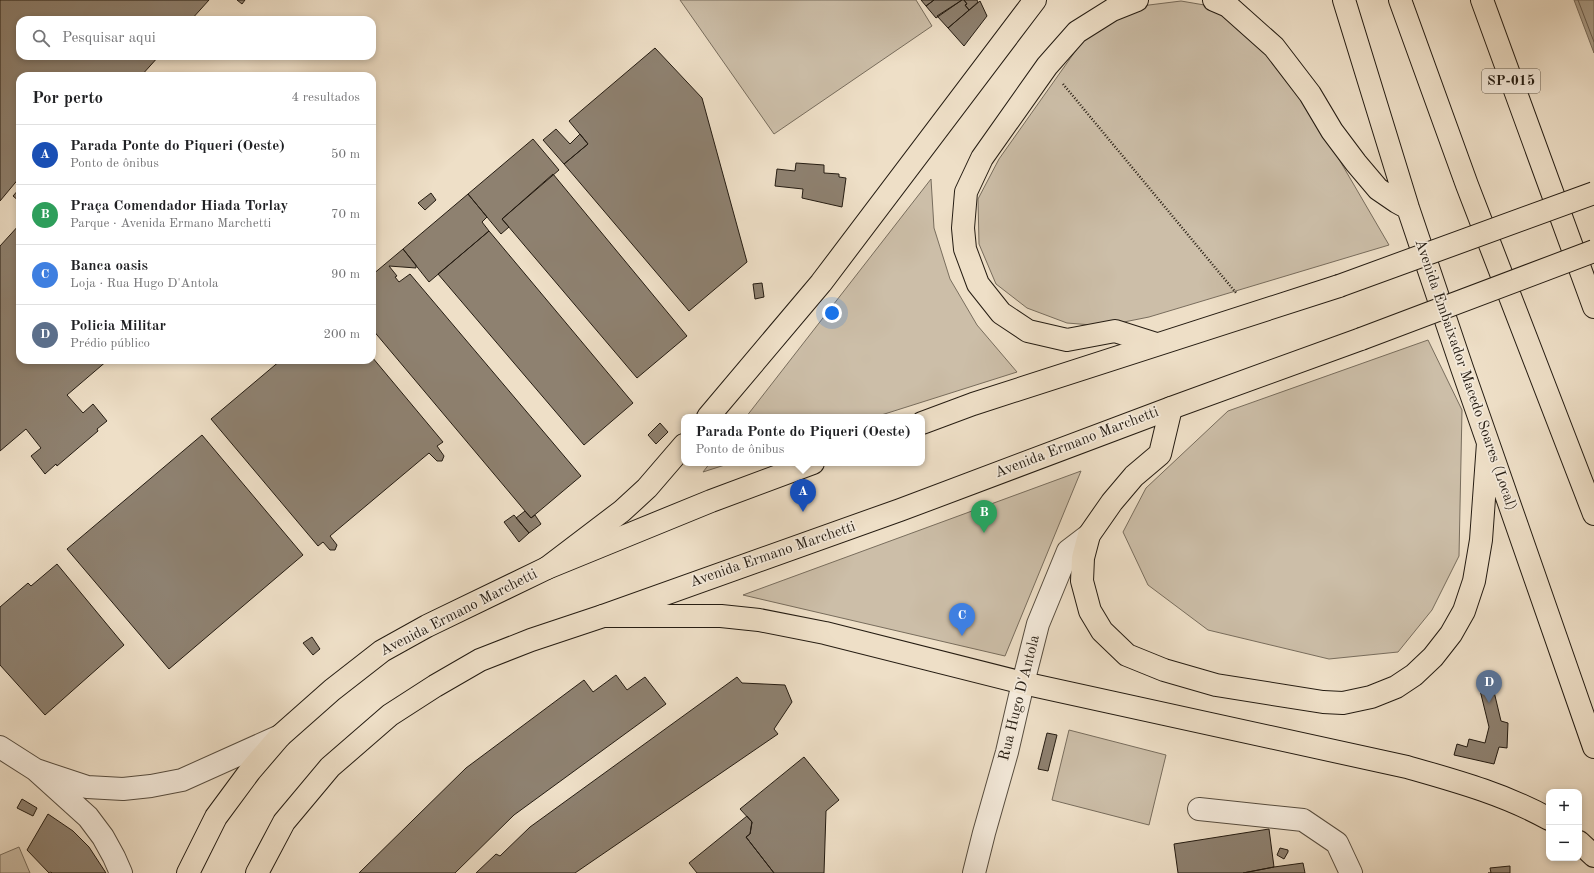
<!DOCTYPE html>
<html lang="pt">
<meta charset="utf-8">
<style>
body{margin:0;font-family:"Old Standard TT",serif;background:#f6f6f6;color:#202124}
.controls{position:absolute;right:12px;bottom:12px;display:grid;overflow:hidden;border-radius:8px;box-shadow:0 2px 6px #0003}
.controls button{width:36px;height:36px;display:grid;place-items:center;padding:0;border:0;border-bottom:1px solid #e0e0e0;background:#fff;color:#202124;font:20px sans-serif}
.you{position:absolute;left:832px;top:313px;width:14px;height:14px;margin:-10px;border:3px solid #fff;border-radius:50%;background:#1a73e8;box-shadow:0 0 0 6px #1a73e833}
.badge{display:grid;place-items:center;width:26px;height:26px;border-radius:50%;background:#ea580c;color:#fff;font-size:13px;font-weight:700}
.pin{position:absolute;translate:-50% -33px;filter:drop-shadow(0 1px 2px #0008)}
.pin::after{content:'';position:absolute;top:21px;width:14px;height:12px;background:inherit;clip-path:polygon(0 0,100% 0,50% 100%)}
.popup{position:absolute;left:681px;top:414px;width:244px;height:52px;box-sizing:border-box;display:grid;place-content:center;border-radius:8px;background:#fff;filter:drop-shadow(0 1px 3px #0005);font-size:13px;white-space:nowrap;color:#757577}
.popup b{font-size:15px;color:#202124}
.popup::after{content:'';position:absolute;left:50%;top:100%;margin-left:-8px;border:8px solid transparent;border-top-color:#fff}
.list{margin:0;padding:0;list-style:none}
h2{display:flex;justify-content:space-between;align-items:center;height:52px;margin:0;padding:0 16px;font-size:17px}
h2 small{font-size:13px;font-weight:400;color:#757577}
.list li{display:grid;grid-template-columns:26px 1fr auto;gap:12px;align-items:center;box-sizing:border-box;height:60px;padding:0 16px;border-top:1px solid #e0e0e0}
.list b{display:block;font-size:15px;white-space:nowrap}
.list p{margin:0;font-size:13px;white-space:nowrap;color:#757577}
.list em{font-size:13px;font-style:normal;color:#757577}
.icon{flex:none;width:22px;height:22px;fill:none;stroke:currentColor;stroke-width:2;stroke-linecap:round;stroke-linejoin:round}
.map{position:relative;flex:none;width:1594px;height:873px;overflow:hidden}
.search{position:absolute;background:#fff;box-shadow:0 2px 6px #0003;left:16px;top:16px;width:360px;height:44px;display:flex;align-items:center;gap:10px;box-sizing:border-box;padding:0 14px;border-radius:12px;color:#757577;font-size:15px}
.panel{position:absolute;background:#fff;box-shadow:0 2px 6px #0003;left:16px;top:72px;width:360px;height:292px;border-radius:12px}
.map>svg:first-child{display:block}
.green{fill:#ccbea8;stroke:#786d5d}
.water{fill:#aa9d89;stroke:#756959}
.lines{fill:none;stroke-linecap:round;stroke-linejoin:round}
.shore{stroke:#685c4e;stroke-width:1}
.building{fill:#8e8170;stroke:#251c12}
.minor-casing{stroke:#574d3f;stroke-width:24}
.major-casing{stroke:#251c12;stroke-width:24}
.highway-casing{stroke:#251c12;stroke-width:24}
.path{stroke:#251c12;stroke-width:2.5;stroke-dasharray:1 2;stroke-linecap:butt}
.minor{stroke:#f4eadb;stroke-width:22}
.major{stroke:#eedfc7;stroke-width:22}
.highway{stroke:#eedfc7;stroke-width:22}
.major-bridge-casing{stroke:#251c12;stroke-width:24;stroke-linecap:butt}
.major-bridge{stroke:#eedfc7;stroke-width:22}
.labels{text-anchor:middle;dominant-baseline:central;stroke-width:3.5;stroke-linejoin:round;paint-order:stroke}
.shield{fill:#f4eadb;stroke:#635a4e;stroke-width:1}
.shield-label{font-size:14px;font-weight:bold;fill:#251c12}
.street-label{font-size:15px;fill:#251c12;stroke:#f4eadb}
</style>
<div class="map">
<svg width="1594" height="873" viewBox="0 0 1594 873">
<rect width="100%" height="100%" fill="#eedfc7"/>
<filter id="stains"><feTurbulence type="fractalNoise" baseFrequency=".005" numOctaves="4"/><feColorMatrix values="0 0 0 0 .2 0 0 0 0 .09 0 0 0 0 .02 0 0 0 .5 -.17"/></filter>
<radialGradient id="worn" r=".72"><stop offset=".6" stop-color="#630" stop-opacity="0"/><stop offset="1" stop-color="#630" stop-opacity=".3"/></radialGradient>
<path class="green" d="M680 0H916L932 26 774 134Z
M1181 1 1216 7 1284 65 1389 245 1149 317 1104 326 1067 323 1027 308 996 284 979 244 978 199 999 159 1091 29 1141 6Z
M931 179 934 228 950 279 977 325 1017 372 875 417H746Z
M1428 340 1462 410 1459 556 1432 610 1398 652 1329 659 1208 630 1148 585 1123 532 1146 488 1228 411Z
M710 463H731L703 472Z
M1081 471 1005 656 743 595Z
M1069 730 1166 755 1149 825 1052 800Z
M19 847 30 873H0V855Z"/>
<path class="water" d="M1574 0H1594V53Z"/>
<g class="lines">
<path class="shore" d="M1578 0 1594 42"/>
</g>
<path class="building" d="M0 0H209L191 20H20V56H159L141 76H20V177L0 201Z
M237 0H245L242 4Z
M921 0H934L926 6Z
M934 0H962L936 18 926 6Z
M962 0H964L967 4 965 5 969 10 948 28 937 16Z
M964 0H977L978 2 969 10 965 5 967 4Z
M980 1 987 16 964 46 948 28Z
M655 48 702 98 747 262 689 311 564 164 588 144 569 121Z
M556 129 570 144 580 134 588 144 564 164 543 140Z
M533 139 559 170 502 219 509 227 501 234 468 194Z
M796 163 824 165V173L839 174V177L846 178 842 207 802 198 803 189 775 186 777 169 795 171Z
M553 174 687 336 637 378 502 219Z
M20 188V202L13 196Z
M431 193 436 200 425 210 418 203Z
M468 194 487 217 482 222 489 231 429 282 403 249Z
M20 224V360H108L67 395 83 413 93 404 107 421 97 429 98 431 57 466 56 464 45 474 31 456 41 448 26 429 0 451V246Z
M489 231 633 403 584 445 438 274Z
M403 249 416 265V268L389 266 397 276 395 277 399 282 410 274 581 476 531 518 372 329V275Z
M762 283 764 297 755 299 753 284Z
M372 357 443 442 437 446 444 456 442 461H437L429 453 330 536 337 545 335 550H330L323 542 318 546 211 419 281 360H372Z
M660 423 668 432 656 444 648 435Z
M202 435 303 555 169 669 67 549Z
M525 511 531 518 535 515 541 524 529 533 516 518Z
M514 515 529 533 519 542 504 522Z
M57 564 124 645 45 715 0 665V607L28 583 31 586Z
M312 637 320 649 313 655 303 643Z
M616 675 627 690 645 677 666 704 514 815 455 873H359L466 768 584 680 593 692Z
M737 677 742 683 785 685 792 702 774 729 778 734 575 873H476L496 854 500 856 530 827Z
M1491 679 1501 721 1508 723 1507 748 1499 747 1494 764 1454 755 1457 744 1467 747 1469 739 1485 743 1489 727 1478 682Z
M1047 733 1057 735 1048 771 1038 769Z
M804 757 839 800 826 811 824 873H774L746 837 750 834 752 822 740 809Z
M22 799 37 808 33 816 17 808Z
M48 814 73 831 89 847 106 873H52L51 872 49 873 27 850Z
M747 816 752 822 750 834 746 837 774 873H697L689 863Z
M1269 829 1274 867 1243 873H1178L1174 844Z
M1280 848 1288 850V852L1284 859 1277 855Z
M1303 863 1305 873H1243L1274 867Z
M1510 866V873H1488H1491L1490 868Z"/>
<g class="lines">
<g class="minor-casing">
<path id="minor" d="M0 747 36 770 88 817 103 837 114 857 121 873
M36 770 87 787 123 789 151 786 182 780 280 736
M1199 809 1303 820 1337 843 1351 873
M974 873 984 833 1007 752 1023 683 1038 624 1068 551 1089 535"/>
</g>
<g class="major-casing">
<path id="major" d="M922 423 973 404 1339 286
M188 873 216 817 250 771 280 736 332 690 382 651 427 626 547 568 711 501 813 463
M257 873 284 822 330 767 390 715 435 686 480 660 531 640 603 616 900 510 1171 408 1361 339"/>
</g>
<g class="highway-casing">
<path id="highway" d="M1137 0 1112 10 1077 32 1047 66 982 158 966 192 963 228 965 249 978 284 1001 313 1028 331 1067 340 1115 331 1156 344
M1214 0 1228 6 1274 47 1310 94 1332 131 1356 163 1378 189 1397 202 1408 208
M1344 0 1408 208 1462 368 1594 747
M1400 0 1467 185 1594 514
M1482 0 1594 307
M1171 408 1160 454 1134 476 1112 502 1089 535 1083 558 1082 581 1090 611 1102 631 1127 655 1164 670 1216 685 1323 702 1343 703 1371 697 1396 687 1414 675 1433 657 1451 634 1464 611 1474 581 1481 540 1488 443
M708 417 821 283 1035 0
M547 568 622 511 647 488 684 445
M603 616H721L759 620 825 633 1023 683 1407 767C1456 781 1504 794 1549 819
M1579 842 1594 856"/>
</g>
<path class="path" d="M1063 84 1237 294"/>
<use href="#minor" class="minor"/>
<use href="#major" class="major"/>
<use href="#highway" class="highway"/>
<g class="major-bridge-casing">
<path id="major-bridge" d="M1339 286 1594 193
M1361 339 1594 251"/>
</g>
<use href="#major-bridge" class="major-bridge"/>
</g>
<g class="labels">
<rect class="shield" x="1482" y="69" width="58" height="24" rx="3"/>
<g class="shield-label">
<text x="1511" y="81">SP-015</text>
</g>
<g class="street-label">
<text transform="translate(1465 375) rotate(71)">Avenida Embaixador Macedo Soares (Local)</text>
<text transform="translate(1077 443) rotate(-21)">Avenida Ermano Marchetti</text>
<text transform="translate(773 555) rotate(-19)">Avenida Ermano Marchetti</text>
<text transform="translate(459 613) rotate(-27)">Avenida Ermano Marchetti</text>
<text transform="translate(1020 698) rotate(-76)">Rua Hugo D'Antola</text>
</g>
</g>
<rect width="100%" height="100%" filter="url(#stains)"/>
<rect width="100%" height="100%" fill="url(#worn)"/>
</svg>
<div class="controls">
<button>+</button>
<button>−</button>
</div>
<div class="you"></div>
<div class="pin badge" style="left:803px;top:512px;background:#1a4fb4">A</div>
<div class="popup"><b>Parada Ponte do Piqueri (Oeste)</b>Ponto de ônibus</div>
<div class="pin badge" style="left:984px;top:533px;background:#2e9e5b">B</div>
<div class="pin badge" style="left:962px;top:636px;background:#3f7fe0">C</div>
<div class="pin badge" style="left:1489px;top:703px;background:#5c6f8a">D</div>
<div class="search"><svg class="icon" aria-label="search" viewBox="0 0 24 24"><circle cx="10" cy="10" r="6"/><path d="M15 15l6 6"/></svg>Pesquisar aqui</div>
<section class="panel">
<h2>Por perto<small>4 resultados</small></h2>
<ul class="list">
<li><span class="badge" style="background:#1a4fb4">A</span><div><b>Parada Ponte do Piqueri (Oeste)</b><p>Ponto de ônibus</p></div><em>50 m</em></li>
<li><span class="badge" style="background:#2e9e5b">B</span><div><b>Praça Comendador Hiada Torlay</b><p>Parque · Avenida Ermano Marchetti</p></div><em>70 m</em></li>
<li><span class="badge" style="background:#3f7fe0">C</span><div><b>Banca oasis</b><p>Loja · Rua Hugo D'Antola</p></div><em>90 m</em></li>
<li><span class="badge" style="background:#5c6f8a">D</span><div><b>Policia Militar</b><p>Prédio público</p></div><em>200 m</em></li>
</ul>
</section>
</div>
